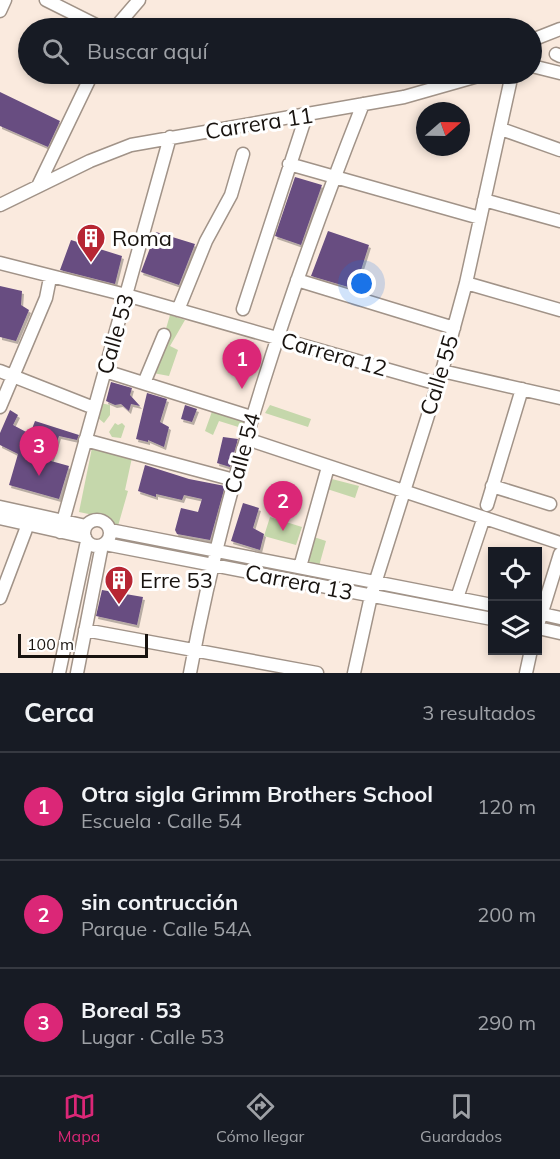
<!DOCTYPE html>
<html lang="es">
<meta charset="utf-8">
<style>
body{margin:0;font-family:Mulish,sans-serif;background:#20242c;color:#f1f3f6}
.controls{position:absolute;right:18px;bottom:18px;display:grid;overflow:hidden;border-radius:0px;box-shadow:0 3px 9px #0003}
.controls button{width:54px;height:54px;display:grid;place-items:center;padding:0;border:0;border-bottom:2px solid #363941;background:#171b24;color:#f1f3f6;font:30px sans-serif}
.compass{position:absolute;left:416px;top:102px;width:54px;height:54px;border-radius:50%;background:#171b24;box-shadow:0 3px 9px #0003;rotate:70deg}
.scale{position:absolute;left:18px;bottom:15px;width:130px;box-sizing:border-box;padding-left:6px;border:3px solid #18130f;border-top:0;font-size:16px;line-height:21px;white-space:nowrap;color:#18130f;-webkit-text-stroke:4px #fff;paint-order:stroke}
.you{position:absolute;left:362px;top:284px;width:21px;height:21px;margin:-15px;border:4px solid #fff;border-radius:50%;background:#1a73e8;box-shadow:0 0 0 9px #1a73e833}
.badge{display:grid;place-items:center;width:39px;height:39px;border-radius:50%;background:#db2777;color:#fff;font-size:20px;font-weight:700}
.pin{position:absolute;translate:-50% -50px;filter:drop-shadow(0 2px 3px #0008)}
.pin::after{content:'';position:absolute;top:32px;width:21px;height:18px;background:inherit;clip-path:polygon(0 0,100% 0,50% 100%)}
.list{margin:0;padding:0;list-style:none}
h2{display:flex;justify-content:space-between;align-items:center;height:78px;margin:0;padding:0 24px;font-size:26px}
h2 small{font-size:20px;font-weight:400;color:#9ea1a6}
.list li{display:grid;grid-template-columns:39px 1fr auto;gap:18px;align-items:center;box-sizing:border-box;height:108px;padding:0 24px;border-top:2px solid #363941}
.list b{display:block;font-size:22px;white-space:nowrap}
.list p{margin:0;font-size:20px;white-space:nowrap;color:#9ea1a6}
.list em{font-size:20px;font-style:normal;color:#9ea1a6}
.icon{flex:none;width:33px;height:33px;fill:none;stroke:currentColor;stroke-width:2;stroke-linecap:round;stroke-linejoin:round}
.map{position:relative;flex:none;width:560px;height:673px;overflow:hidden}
.search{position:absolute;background:#171b24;box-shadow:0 3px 9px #0003;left:18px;right:18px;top:18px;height:66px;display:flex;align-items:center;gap:15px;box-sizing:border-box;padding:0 21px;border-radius:33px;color:#9ea1a6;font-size:22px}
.sheet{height:402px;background:#171b24}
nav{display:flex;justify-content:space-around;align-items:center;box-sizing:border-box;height:84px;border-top:2px solid #363941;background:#171b24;font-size:16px;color:#9ea1a6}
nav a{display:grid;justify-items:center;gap:3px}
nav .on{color:#db2777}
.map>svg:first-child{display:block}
.green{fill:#c5d7ab}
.building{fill:#674d81;filter:url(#shadow)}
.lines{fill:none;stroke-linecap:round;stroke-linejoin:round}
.minor-casing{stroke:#a19388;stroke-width:15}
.minor{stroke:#fff;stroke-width:12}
.labels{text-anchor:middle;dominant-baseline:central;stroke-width:6;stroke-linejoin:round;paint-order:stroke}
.street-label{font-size:22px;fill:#18130f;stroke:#fff}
.poi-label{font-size:22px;fill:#18130f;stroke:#fff;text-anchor:start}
</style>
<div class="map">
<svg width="560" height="673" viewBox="0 0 560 673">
<defs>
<filter id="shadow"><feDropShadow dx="2" dy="3" stdDeviation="0" flood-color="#0004"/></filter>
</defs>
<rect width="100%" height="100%" fill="#faeade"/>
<path class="green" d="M170 315 185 320 170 346 178 350 169 376 153 373Z
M100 403 110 405V415L104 423 98 418Z
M215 403 254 415 248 430 219 421 213 435 205 431Z
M270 405 311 419 308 427 265 413Z
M115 423 118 425 122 423 125 426 121 438 112 437 109 432Z
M93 443 133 453 125 490 128 491 118 526 103 517 79 512Z
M328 478 359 486 355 498 324 488Z
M270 517 302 527 296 545 264 536Z
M311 536 326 541 319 566 303 563Z"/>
<path class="building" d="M0 92 60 121 48 147 0 126Z
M295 177 322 185 301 245 275 236Z
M328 231 369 245 355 289 311 276Z
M156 232 195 244 179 285 141 272Z
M71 240 122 256 115 284 60 270Z
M0 286 22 291 21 305 29 310 16 341 0 337Z
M111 382 132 388 130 395 140 406 131 404 129 411 121 404 115 405 106 401Z
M147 393 167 399 160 422 169 427 164 447 148 440V442L136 439Z
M185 405 197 409 192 422 181 419Z
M10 410 18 415 13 425 30 434 35 421 79 435 77 440 59 436 51 461 69 466 59 499 9 485 18 454 0 445V433Z
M223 437 238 439 230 467 217 463Z
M145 465 189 479 225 486 210 540 177 534 175 530 181 508 198 512 202 499 184 495 182 500 156 494V497L138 491Z
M243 503 259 508 253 528 264 534 260 550 231 541Z
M102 590 143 597 137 625 96 616Z"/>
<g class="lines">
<g class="minor-casing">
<path id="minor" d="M46 0 102 28
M0 11 5 0
M115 28 139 0
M532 40 560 29
M556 54 560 56
M532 66 560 73
M501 129 560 150
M289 164 480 218
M38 186 92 74
M484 200 560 221
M0 205 90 161 131 145 404 97 485 74
M0 263 126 295 438 384
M297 280 454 328
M466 283 560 310
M243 309 306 116
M178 310 206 241 231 195 243 154
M0 371 94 408
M105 371 251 417
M442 371 560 398
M144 383 164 335
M0 407 46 298 50 278
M247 439 560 543
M85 440 234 480
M492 486 550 504
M487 505 522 389
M0 507 86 526
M0 518 85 537
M84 533a13 13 0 1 1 26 0a13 13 0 1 1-26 0Z
M110 530 492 605
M60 532 170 137
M105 544 492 619
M300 567 328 467
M0 598 28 524
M457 598 483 520
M538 613 560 618
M538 625 560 554
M538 628 560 633
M85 630 317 673
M59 673 87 541
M77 673 102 545
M190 673C226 477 290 289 363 104
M354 673 371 596 442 371 466 283 512 74
M526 673 531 650"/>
</g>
<use href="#minor" class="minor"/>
</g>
<defs>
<g id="building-pin" transform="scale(1.5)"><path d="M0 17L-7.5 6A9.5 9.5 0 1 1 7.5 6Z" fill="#b72633" stroke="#fff"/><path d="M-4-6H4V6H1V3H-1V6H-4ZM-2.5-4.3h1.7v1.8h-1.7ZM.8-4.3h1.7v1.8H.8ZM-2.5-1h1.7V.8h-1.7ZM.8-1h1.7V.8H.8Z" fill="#fff"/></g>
</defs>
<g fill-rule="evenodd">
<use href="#building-pin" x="91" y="238"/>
<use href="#building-pin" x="119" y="580"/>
</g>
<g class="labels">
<g class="street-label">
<text transform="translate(259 123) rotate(-9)">Carrera 11</text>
<text transform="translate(115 334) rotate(-74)">Calle 53</text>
<text transform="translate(334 354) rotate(16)">Carrera 12</text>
<text transform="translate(439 375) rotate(-73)">Calle 55</text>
<text transform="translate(242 453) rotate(-75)">Calle 54</text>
<text transform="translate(299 582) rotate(11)">Carrera 13</text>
</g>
<g class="poi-label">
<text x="112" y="238">Roma</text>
<text x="140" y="580">Erre 53</text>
</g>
</g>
</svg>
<div class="controls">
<button><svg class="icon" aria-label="locate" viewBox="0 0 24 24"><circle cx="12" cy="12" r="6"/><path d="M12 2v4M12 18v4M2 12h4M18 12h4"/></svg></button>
<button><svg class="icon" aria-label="layers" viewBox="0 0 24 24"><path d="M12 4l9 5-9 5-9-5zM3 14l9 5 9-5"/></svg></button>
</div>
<svg class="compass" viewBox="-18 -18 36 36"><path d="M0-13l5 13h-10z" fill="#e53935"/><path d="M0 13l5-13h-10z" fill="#9ea1a6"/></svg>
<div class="scale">100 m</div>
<div class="you"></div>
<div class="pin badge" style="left:242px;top:389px">1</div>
<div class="pin badge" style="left:283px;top:531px">2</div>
<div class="pin badge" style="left:39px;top:476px">3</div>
<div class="search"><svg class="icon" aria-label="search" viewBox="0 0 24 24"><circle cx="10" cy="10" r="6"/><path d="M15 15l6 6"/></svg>Buscar aquí</div>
</div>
<section class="sheet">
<h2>Cerca<small>3 resultados</small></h2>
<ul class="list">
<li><span class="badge">1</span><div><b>Otra sigla Grimm Brothers School</b><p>Escuela · Calle 54</p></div><em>120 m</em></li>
<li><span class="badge">2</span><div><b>sin contrucción</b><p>Parque · Calle 54A</p></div><em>200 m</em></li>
<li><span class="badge">3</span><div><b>Boreal 53</b><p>Lugar · Calle 53</p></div><em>290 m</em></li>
</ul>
</section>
<nav>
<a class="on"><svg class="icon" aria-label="map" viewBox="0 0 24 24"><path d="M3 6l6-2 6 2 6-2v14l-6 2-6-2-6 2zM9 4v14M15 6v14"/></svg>Mapa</a>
<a><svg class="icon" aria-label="directions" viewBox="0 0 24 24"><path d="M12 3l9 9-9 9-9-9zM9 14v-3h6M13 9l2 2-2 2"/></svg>Cómo llegar</a>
<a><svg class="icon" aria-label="saved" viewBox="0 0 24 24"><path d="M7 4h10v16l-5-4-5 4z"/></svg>Guardados</a>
</nav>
